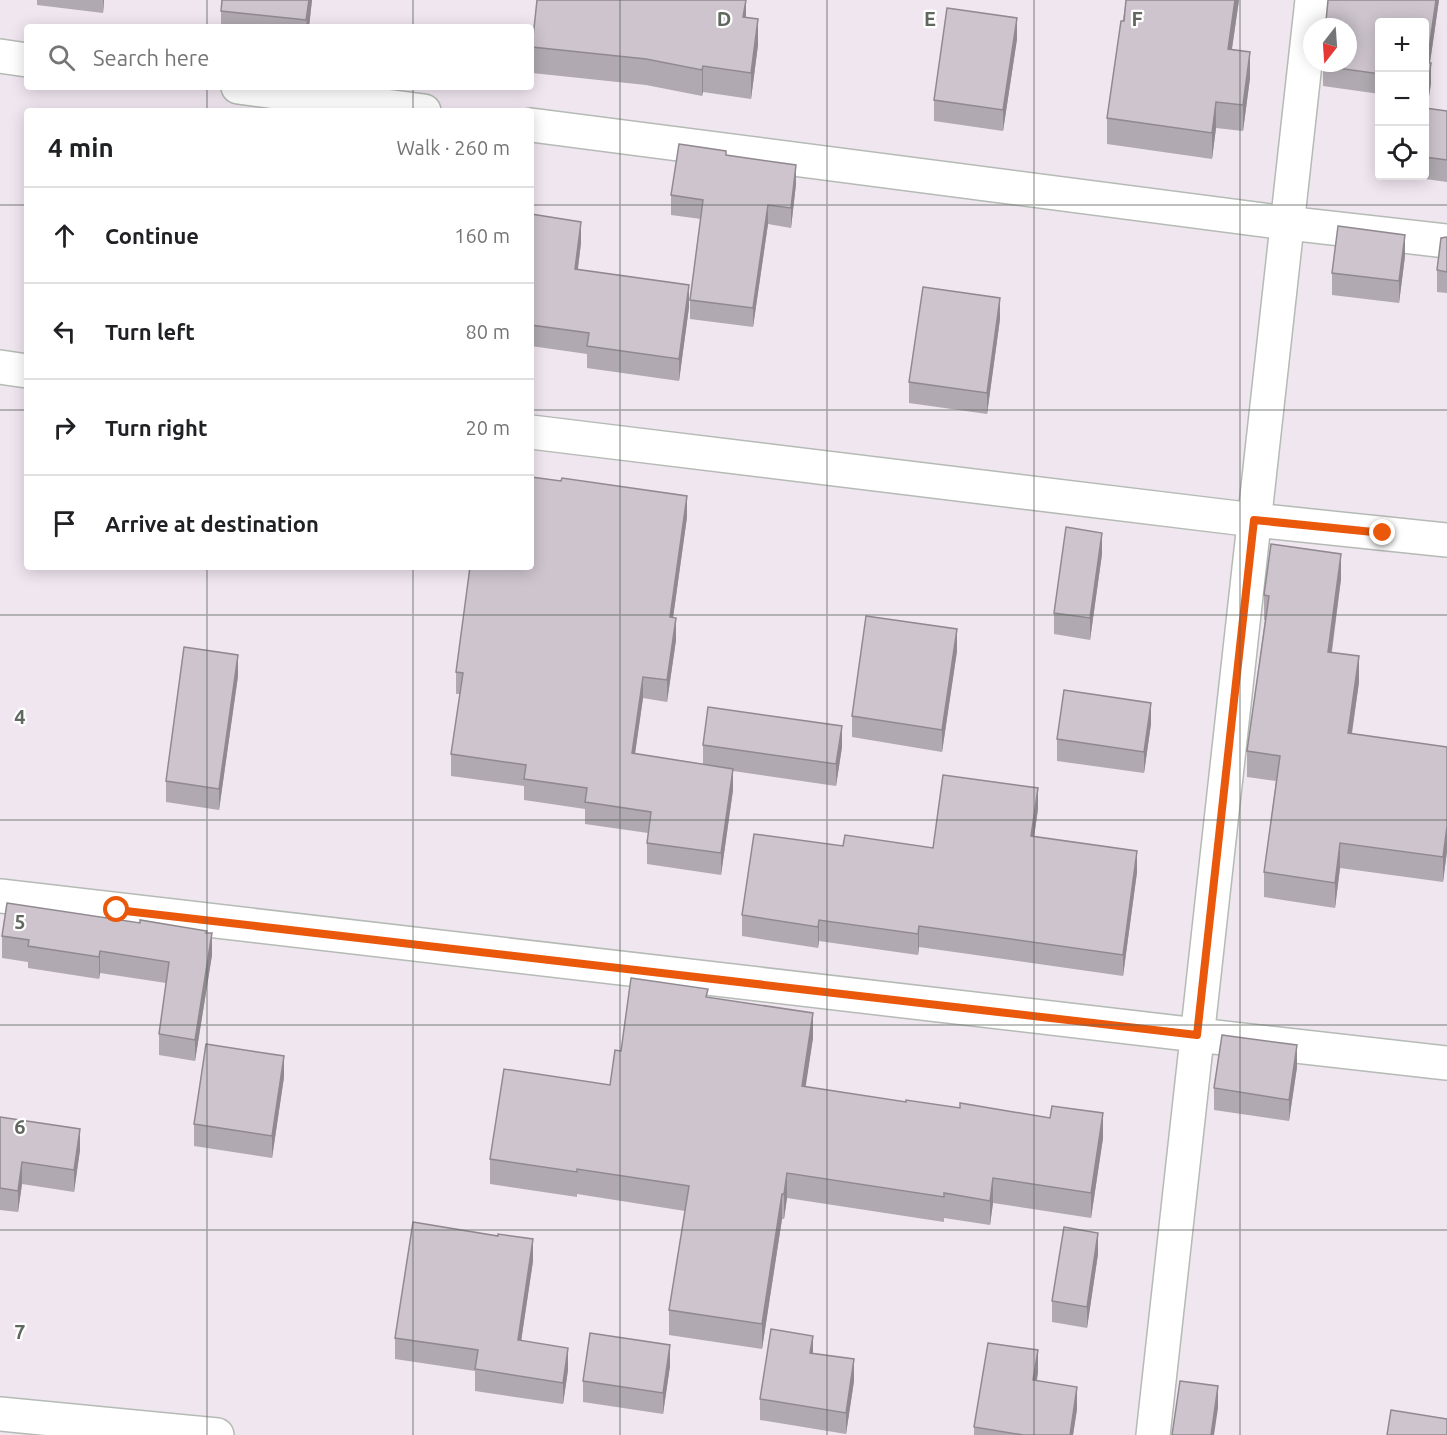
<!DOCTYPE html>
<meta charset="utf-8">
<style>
body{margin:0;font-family:Ubuntu,sans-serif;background:#f2f2f2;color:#202124}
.controls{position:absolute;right:18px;top:18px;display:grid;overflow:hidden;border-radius:6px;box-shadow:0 3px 15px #0003}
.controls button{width:54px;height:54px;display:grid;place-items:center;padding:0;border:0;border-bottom:2px solid #e0e0e0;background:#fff;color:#202124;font:30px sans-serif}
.compass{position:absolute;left:1303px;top:18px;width:54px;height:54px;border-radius:50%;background:#fff;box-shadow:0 3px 15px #0003;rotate:197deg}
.stop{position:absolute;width:18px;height:18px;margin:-14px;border:4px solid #ea580c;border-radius:50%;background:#fff}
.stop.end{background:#ea580c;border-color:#fff;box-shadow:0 2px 6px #0008}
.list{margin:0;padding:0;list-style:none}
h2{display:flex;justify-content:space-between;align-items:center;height:78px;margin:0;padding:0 24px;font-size:26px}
h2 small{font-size:20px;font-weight:400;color:#757577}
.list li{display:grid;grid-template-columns:39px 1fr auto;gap:18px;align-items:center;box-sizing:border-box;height:96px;padding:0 24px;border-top:2px solid #e0e0e0}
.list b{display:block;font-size:22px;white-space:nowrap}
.list em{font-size:20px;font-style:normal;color:#757577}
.icon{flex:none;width:33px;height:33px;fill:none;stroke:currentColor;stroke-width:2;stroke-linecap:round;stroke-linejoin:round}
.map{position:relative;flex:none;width:1447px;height:1435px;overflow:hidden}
.search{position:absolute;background:#fff;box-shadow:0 3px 15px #0003;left:24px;top:24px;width:510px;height:66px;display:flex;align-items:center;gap:15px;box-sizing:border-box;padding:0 21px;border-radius:6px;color:#757577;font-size:22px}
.panel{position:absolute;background:#fff;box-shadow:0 3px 15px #0003;left:24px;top:108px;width:510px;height:462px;border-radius:6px}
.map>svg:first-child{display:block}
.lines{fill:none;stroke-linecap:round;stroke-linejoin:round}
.minor-casing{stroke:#b4bbb4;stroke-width:36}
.minor{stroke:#fff;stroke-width:33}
.wall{fill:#b0a9b1}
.shaded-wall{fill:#908990}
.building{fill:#cdc4ce;stroke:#908990;stroke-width:1.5}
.route{stroke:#ea580c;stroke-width:8}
.grid{fill:none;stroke:#5f675e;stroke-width:1.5;stroke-opacity:0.55}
.grid-label{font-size:20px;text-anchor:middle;font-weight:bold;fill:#5f675e;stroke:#fff;stroke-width:4.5;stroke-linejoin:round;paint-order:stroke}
</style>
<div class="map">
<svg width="1447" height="1435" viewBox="0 0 1447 1435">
<rect width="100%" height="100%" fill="#f0e6f0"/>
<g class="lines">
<g class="minor-casing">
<path id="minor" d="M0 56 27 60
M238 87 424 111
M531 125 1287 223 1447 241
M0 367 27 371
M531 432 1254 520 1447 540
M0 896 1197 1035 1447 1063
M0 1414 217 1435
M1153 1435 1312 0"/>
</g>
<use href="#minor" class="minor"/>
</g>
<path class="wall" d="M37 0H104L103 13 37 5Z
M312 0 309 27H221V11Z
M1126 0H1239L1232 49 1250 78 1243 131 1216 128 1212 159 1107 144V118Z
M1439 0 1430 63 1431 83 1427 108 1447 111V182L1404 176H1425V22H1380V94L1323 86V63L1348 27H1326V21Z
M746 17 758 45 751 99 703 92 702 96 646 85 532 73V47Z
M1017 39 1003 131 934 121V100Z
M726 155 796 184 791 228 768 224 753 327 690 319V300L701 219 671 215V195Z
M531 214 581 243 578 269 689 307 679 381 587 368V354L531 346Z
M1447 237V293L1437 292V270Z
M1405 256 1399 303 1332 295V273Z
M1000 319 987 414 909 403V382Z
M687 517 673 618 676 640 667 702 643 698 635 754 703 764V745L842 747 836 786 733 771V790L721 875 647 864V843L648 833 585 824V809L524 800V786L451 776V754L460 694H456V672Z
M1102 554 1090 640 1054 634V613Z
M1341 579 1332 652 1359 682 1352 734 1447 747V851L1443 882 1340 868 1335 908 1264 897V872L1276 781 1247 777V751L1265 620H1264V595Z
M957 651 942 752 852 737V716Z
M238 676 219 810 166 802V781Z
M1151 724 1144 773 1057 761V739Z
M1038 809 1034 837 1137 872 1123 976 919 947 918 955 819 941 818 948 742 936V915L843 846 933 848Z
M207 933 212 955 195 1061 159 1055V1034L166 983 100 973 99 979 28 968V962L2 958V936Z
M708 997 813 1038 805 1087 1103 1138 1091 1218 993 1203 990 1225 944 1218V1222L787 1198 784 1219H782L762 1349 669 1335V1310L685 1211 577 1194V1197L490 1184V1159L610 1085 621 1051Z
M1297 1067 1289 1121 1214 1110V1088Z
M284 1077 272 1158 194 1146V1124Z
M0 1117 80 1150 74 1192 22 1184 18 1212 0 1210Z
M1098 1254 1087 1328 1052 1322V1301Z
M533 1261 521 1341 568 1370 563 1404 475 1391V1371L395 1359V1338Z
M813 1353 854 1381 846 1434 760 1420V1399Z
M670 1366 663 1414 583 1402V1381Z
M1038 1372 1037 1381 1077 1409 1073 1435H974V1427Z"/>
<path class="shaded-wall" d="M103 0H104L103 13Z
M309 0H312L309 27H306Z
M746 0V23L743 17Z
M1235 0H1239L1228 75V49Z
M1436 0H1439L1427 83V63Z
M1017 18V39L1003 131V110Z
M758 19V45L751 99V73Z
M1250 52V78L1243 131V105Z
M1431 63V83L1425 125V105Z
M703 66V92L702 96V70Z
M1216 102V128L1212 159V133Z
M796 165V184L791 228V208Z
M768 205V224L753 327V308Z
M581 222V243L575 290V269Z
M1405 235V256L1399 303V281Z
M689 285V307L679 381V359Z
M1000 298V319L987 414V393Z
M687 496V517L670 639V617Z
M1102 533V554L1090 640V618Z
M1341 554V579L1328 677V652Z
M676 618V640L667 702V680Z
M957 629V651L942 752V730Z
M238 655V676L219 810V789Z
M1359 656V682L1348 758V733Z
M643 677V698L632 774V753Z
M1151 703V724L1144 773V752Z
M842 726V747L836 786V764Z
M733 769V790L721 875V853Z
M1038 788V809L1031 857V836Z
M1447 826V851L1443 882V857Z
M1340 843V868L1335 908V883Z
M1137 851V872L1123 976V955Z
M819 920V941L818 948V927Z
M919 926V947L918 955V934Z
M212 933V955L195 1061V1040Z
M100 951V973L99 979V957Z
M813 1013V1038L802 1111V1086Z
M1297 1045V1067L1289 1121V1100Z
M284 1056V1077L272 1158V1136Z
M1103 1113V1138L1091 1218V1193Z
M80 1129V1150L74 1192V1170Z
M22 1162V1184L18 1212V1191Z
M787 1173V1198L784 1219V1194Z
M993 1178V1203L990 1225V1201Z
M782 1194V1219L762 1349V1324Z
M1098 1233V1254L1087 1328V1307Z
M533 1239V1261L518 1362V1340Z
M813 1336V1357L810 1353Z
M670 1345V1366L663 1414V1393Z
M568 1348V1370L563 1404V1383Z
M1038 1350V1372L1033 1402V1380Z
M854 1359V1381L846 1434V1413Z
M1218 1386V1408L1214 1435H1211Z
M1077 1387V1409L1073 1435H1070Z"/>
<path class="building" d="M222 0H309L306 20 221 11Z
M537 0H746L743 17 758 19 751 73 703 66 702 70 646 59 532 47Z
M1126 0H1235L1228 49 1250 52 1243 105 1216 102 1212 133 1107 118 1121 21H1124Z
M1328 0H1436L1427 63H1431L1425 105V22H1380V74L1323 66V63H1348V27H1328L1329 21H1326Z
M947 8 1017 18 1003 110 934 100Z
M1425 108 1447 111V160L1425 157Z
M679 144 726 151V155L796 165 791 208 768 205 753 308 690 300 703 200 671 195Z
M531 214 581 222 575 269 689 285 679 359 587 346 589 333 531 325Z
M1338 226 1405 235 1399 281 1332 273Z
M1447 237V272L1437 270 1441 238Z
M923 287 1000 298 987 393 909 382Z
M531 477 561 481 562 478 687 496 670 617 676 618 667 680 643 677 632 753 733 769 721 853 647 843 651 812 585 802 587 788 524 779 526 765 451 754 463 673 456 672 470 567H531Z
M1066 527 1102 533 1090 618 1054 613Z
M1271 544 1341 554 1328 652 1359 656 1348 733 1447 747V826L1443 857 1340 843 1335 883 1264 872 1280 756 1247 751 1269 596 1264 595Z
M866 616 957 629 942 730 852 716Z
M184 647 238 655 219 789 166 781Z
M1064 690 1151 703 1144 752 1057 739Z
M708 707 842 726 836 764 703 745Z
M943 775 1038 788 1031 836 1137 851 1123 955 919 926 918 934 819 920 818 927 742 915 754 834 843 846 845 835 933 848Z
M7 903 140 923V920L207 931 206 933H212L195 1040 159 1034 169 962 100 951 99 957 28 946 29 940 2 936Z
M631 978 708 989 706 997 813 1013 802 1086 906 1102V1100L960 1108V1103L1050 1118 1052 1106 1103 1113 1091 1193 993 1178 990 1201 944 1193V1197L787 1173 784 1194H782L762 1324 669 1310 689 1186 577 1169V1172L490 1159 504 1069 610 1085 615 1050 621 1051Z
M1222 1035 1297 1045 1289 1100 1214 1088Z
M206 1044 284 1056 272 1136 194 1124Z
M0 1117 80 1129 74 1170 22 1162 18 1191 0 1188Z
M413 1222 498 1236V1234L533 1239 518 1340 568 1348 563 1383 475 1369 478 1350 395 1338Z
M1064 1227 1098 1233 1087 1307 1052 1301Z
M771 1329 813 1336 810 1353 854 1359 846 1413 760 1399Z
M590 1333 670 1345 663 1393 583 1381Z
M988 1343 1038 1350 1033 1380 1077 1387 1070 1435H1023L974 1427Z
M1180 1381 1218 1386 1211 1435H1172Z
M1391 1410 1447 1419V1435H1387Z"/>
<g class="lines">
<path class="route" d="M117 910 1197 1035 1254 520 1383 533"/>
</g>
<path class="grid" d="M207 0V27M413 0V27M620 0V1435M827 0V1435M1034 0V1435M1240 0V1435M207 87V111M413 87V111M0 205H27M531 205H1447M0 410H27M531 410H1447M207 567V1435M413 567V1435M0 615H1447M0 820H1447M0 1025H1447M0 1230H1447"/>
<g class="grid-label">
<text x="724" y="26">D</text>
<text x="930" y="26">E</text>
<text x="1137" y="26">F</text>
<text x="20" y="724">4</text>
<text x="20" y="929">5</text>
<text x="20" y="1134">6</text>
<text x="20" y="1339">7</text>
</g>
</svg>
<div class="controls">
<button>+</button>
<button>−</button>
<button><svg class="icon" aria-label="locate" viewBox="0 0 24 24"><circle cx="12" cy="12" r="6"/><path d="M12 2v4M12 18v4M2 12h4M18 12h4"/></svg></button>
</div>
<svg class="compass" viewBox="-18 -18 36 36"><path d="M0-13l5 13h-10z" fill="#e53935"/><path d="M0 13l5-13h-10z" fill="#757577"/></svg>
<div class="stop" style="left:117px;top:910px"></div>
<div class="stop end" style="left:1383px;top:533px"></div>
<div class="search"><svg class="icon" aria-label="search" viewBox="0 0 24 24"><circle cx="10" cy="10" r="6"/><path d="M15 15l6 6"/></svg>Search here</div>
<section class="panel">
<h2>4 min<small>Walk · 260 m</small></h2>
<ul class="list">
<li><svg class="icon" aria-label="ahead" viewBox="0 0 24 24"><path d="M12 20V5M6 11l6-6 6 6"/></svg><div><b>Continue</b></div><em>160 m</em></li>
<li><svg class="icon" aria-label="left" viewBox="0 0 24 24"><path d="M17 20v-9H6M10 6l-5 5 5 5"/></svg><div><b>Turn left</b></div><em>80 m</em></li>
<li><svg class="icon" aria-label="right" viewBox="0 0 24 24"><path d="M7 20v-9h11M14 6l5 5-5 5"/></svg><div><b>Turn right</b></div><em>20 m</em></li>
<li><svg class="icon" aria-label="arrive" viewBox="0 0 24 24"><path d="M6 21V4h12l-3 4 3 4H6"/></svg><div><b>Arrive at destination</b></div></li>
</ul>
</section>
</div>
